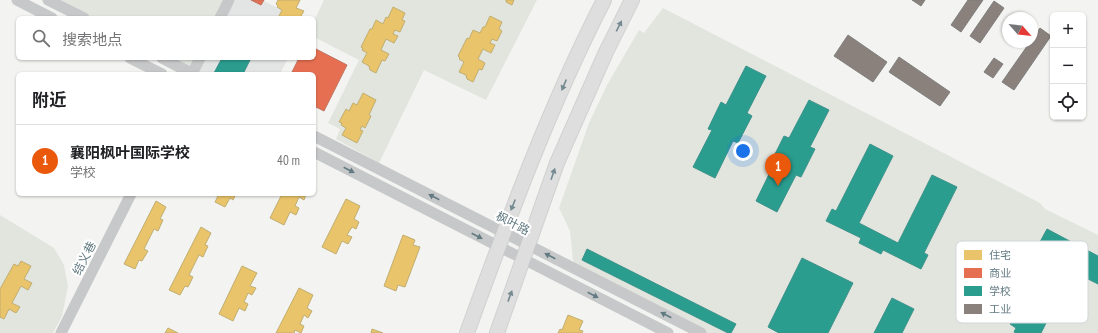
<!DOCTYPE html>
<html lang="zh">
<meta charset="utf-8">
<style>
body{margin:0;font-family:"PT Sans Narrow","Noto Sans SC",sans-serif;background:#f6f6f6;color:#202124}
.controls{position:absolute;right:12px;top:12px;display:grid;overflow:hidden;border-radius:6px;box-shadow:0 1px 3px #0004}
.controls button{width:36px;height:36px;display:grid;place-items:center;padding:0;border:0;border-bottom:1px solid #e0e0e0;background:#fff;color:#202124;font:20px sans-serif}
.compass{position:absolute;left:1002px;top:12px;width:36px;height:36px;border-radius:50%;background:#fff;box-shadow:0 1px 3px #0004;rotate:117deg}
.you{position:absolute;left:743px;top:151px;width:14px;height:14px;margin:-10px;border:3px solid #fff;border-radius:50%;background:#1a73e8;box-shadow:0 0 0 6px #1a73e833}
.badge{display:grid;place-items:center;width:26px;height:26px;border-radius:50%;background:#ea580c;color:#fff;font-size:13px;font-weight:700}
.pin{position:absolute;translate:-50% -33px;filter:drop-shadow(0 1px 2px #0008)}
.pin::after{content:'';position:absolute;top:21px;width:14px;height:12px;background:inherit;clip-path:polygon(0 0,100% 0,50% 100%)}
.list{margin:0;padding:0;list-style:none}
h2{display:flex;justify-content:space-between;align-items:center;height:52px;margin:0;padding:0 16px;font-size:17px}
h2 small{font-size:13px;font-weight:400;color:#757577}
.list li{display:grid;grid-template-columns:26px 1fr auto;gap:12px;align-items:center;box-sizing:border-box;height:72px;padding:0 16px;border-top:1px solid #e0e0e0}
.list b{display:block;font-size:15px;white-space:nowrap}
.list p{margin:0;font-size:13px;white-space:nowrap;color:#757577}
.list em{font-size:13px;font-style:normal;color:#757577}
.icon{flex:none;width:22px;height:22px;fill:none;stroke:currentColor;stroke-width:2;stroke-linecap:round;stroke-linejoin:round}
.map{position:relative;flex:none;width:1098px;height:333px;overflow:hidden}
.search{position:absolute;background:#fff;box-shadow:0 1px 3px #0004;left:16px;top:16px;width:300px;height:44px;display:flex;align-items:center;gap:10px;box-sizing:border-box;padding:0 14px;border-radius:6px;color:#757577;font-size:15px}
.panel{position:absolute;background:#fff;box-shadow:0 1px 3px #0004;left:16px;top:72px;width:300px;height:124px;border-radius:6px}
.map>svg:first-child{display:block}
.built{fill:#e3e4e4}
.green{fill:#e2e5de}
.homes{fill:#e9c46a;stroke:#c0ae71}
.shops{fill:#e76f51;stroke:#bf7260}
.schools{fill:#2a9d8f;stroke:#3b928b}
.industry{fill:#8a817c;stroke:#7e7f7e}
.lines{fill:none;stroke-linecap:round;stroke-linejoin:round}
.major-casing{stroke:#d0d1d1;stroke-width:16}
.minor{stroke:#c7c8c9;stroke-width:11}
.major{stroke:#dddedd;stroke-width:14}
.oneway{fill:#748990}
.oneway2{fill:#627a82}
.labels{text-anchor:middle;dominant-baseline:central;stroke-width:4;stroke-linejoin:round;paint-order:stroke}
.street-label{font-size:12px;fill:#627a82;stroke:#fff}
.key{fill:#fff;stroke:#d0d7da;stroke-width:1}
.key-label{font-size:11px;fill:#627a82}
</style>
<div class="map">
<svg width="1098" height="333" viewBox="0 0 1098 333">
<rect width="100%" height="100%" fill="#f3f3f1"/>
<path class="built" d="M229 0H262L282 10 278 18H220Z
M200 58H288L280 74H193Z"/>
<path class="green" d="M48 0H229L220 18H84Z
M324 0H537L486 100 424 70 379 163 336 139 340 129 328 123 359 60 314 37V21Z
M663 8 1040 203 1045 209 1098 235V333H701L576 269 573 260 570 231 559 208 589 123 607 85 639 30 644 33Z
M162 58H200L192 73Z
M0 215 54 248 64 265 68 286 62 316 53 333H0Z"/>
<path class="homes" d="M278 0H300L296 8 304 11 300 18H278L282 10 277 7 278 6 276 4Z
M506 0H514L512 5 506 2Z
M393 7 405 13 402 20 405 21 400 32 395 30 393 34 398 36 394 43 386 39 381 50 389 54 385 61 382 60 376 73 370 70 369 66 362 62 367 53 362 50 363 48 361 47 370 29H372L376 20 383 24 386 17 388 18Z
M490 16 502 22 499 29 502 31 497 41 492 39 490 43 495 45 491 53 483 49 478 59 485 63 482 70 479 69 473 82 467 79 466 75 459 72 464 62 459 59 460 58 458 56 467 38 469 39 473 30 480 33 483 27H485Z
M363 93 376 100 369 115 371 116 365 128 362 126 360 130 363 131 357 143 342 135 346 128 341 125 342 123 339 122 346 109 349 111 353 103 357 105Z
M219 194H236L233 200 230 198 225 207 215 202Z
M282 194H306L304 200 299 197 295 206 299 208 296 215 290 212 284 225 270 218Z
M346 199 360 206 354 219 359 222 356 229 352 227 347 235 352 237 348 244 342 241 336 254 322 247Z
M156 201 166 207 160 219 163 220 158 231 154 229 144 249 148 251 142 261 139 260 135 269 124 264Z
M201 227 211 233 205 245 208 246 203 257 199 255 189 275 193 277 188 287 185 286 180 295 169 290Z
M403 235 415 240 413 245 420 247 405 287 398 285 396 291 384 286Z
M21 261 31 266 24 279 32 283 28 290 21 286 12 303 20 307 16 313 9 309 4 319 0 317V289L14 264 18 266Z
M242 266 257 273 250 286 256 288 252 295 248 293 244 302 248 304 245 311 239 308 233 321 219 314Z
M299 288 313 295 307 308 312 311 308 318 304 315 300 324 304 326 301 333 295 330 294 333H276Z
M568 315 583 321 579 330 583 331 582 333H558L560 329 562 330Z
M168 328 178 333H165Z
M372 329 383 333H371Z"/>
<path class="shops" d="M251 0H264L261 5Z
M314 48 347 65 324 111 314 106V74H291L299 58H314Z"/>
<path class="schools" d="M222 58H251L244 72 249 74 214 73Z
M746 66 766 76 747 113 752 116 738 143 733 141 715 178 693 167 712 130 708 129 721 102 726 105Z
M809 100 829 110 810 147 815 149 801 177 796 175 777 212 756 201 774 164 771 162 784 136 789 138Z
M870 144 893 156 859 223 898 243 932 175 957 187 924 253 928 255 921 269 883 250 881 254 859 243 861 238 826 221 832 209 836 211Z
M1047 229 1098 256V284L1082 276 1085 269 1076 264 1041 333H1016L1014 332 1016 328 1010 324 1014 316 1012 315 1020 300 1027 304 1049 261 1034 253Z
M587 249 736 324 731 333H728L582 260Z
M802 258 853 283 828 333H779L768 327Z
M892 298 914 309 902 333H874Z"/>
<path class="industry" d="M912 0H925L921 6Z
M968 0H983L961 32 951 25Z
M994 1 1004 8 980 43 970 36Z
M1040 28 1051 36 1014 90 1002 82 1030 42H1032V39Z
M848 35 887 62 873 82 834 56Z
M899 57 950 92 940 106 889 72Z
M994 58 1003 64 993 78 984 72Z"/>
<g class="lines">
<g class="major-casing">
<path id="major" d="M467 333C508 220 549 107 604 0
M497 333 557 163 606 52 632 0"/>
</g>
<path class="minor" d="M17 0 52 18
M48 0 84 18
M220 18 229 0
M130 58 162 74
M162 58 193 74
M192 74 200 58
M314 136 701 333
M314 152 668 333
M61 333 131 194"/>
<use href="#major" class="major"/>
</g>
<defs><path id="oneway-solid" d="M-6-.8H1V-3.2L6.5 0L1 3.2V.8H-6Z"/></defs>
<g class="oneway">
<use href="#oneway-solid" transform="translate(619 26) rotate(-63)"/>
<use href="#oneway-solid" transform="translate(564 85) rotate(113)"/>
<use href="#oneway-solid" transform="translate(553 174) rotate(-71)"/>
<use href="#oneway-solid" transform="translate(513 205) rotate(112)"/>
<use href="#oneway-solid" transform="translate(510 296) rotate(-70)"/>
</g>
<g class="oneway2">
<use href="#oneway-solid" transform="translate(349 170) rotate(27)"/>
<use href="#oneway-solid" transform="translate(434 197) rotate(-153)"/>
<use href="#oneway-solid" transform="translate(477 236) rotate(27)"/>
<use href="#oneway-solid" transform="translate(550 256) rotate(-153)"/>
<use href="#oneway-solid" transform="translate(593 295) rotate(27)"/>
<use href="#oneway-solid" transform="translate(666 315) rotate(-153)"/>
</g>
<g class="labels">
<g class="street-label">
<text transform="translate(513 223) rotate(27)">枫叶路</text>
<text transform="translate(84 258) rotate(-63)">结义巷</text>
</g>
</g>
<rect x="956" y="241" width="132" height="82" rx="6" class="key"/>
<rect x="964" y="250" width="18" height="10" fill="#e9c46a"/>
<rect x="964" y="268" width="18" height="10" fill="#e76f51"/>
<rect x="964" y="286" width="18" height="10" fill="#2a9d8f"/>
<rect x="964" y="304" width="18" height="10" fill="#8a817c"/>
<g class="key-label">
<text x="989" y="259">住宅</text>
<text x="989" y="277">商业</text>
<text x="989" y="295">学校</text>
<text x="989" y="313">工业</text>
</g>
</svg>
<div class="controls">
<button>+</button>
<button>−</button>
<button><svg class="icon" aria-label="locate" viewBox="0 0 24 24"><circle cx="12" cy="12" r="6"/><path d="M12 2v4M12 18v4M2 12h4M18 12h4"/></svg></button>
</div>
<svg class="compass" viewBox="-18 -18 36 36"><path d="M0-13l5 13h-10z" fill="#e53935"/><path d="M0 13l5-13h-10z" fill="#757577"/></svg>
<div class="you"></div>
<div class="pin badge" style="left:778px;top:186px">1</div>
<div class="search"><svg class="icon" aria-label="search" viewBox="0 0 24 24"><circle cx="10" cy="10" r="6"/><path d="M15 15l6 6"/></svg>搜索地点</div>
<section class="panel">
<h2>附近<small></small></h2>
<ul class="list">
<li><span class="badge">1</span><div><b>襄阳枫叶国际学校</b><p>学校</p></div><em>40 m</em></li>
</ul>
</section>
</div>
